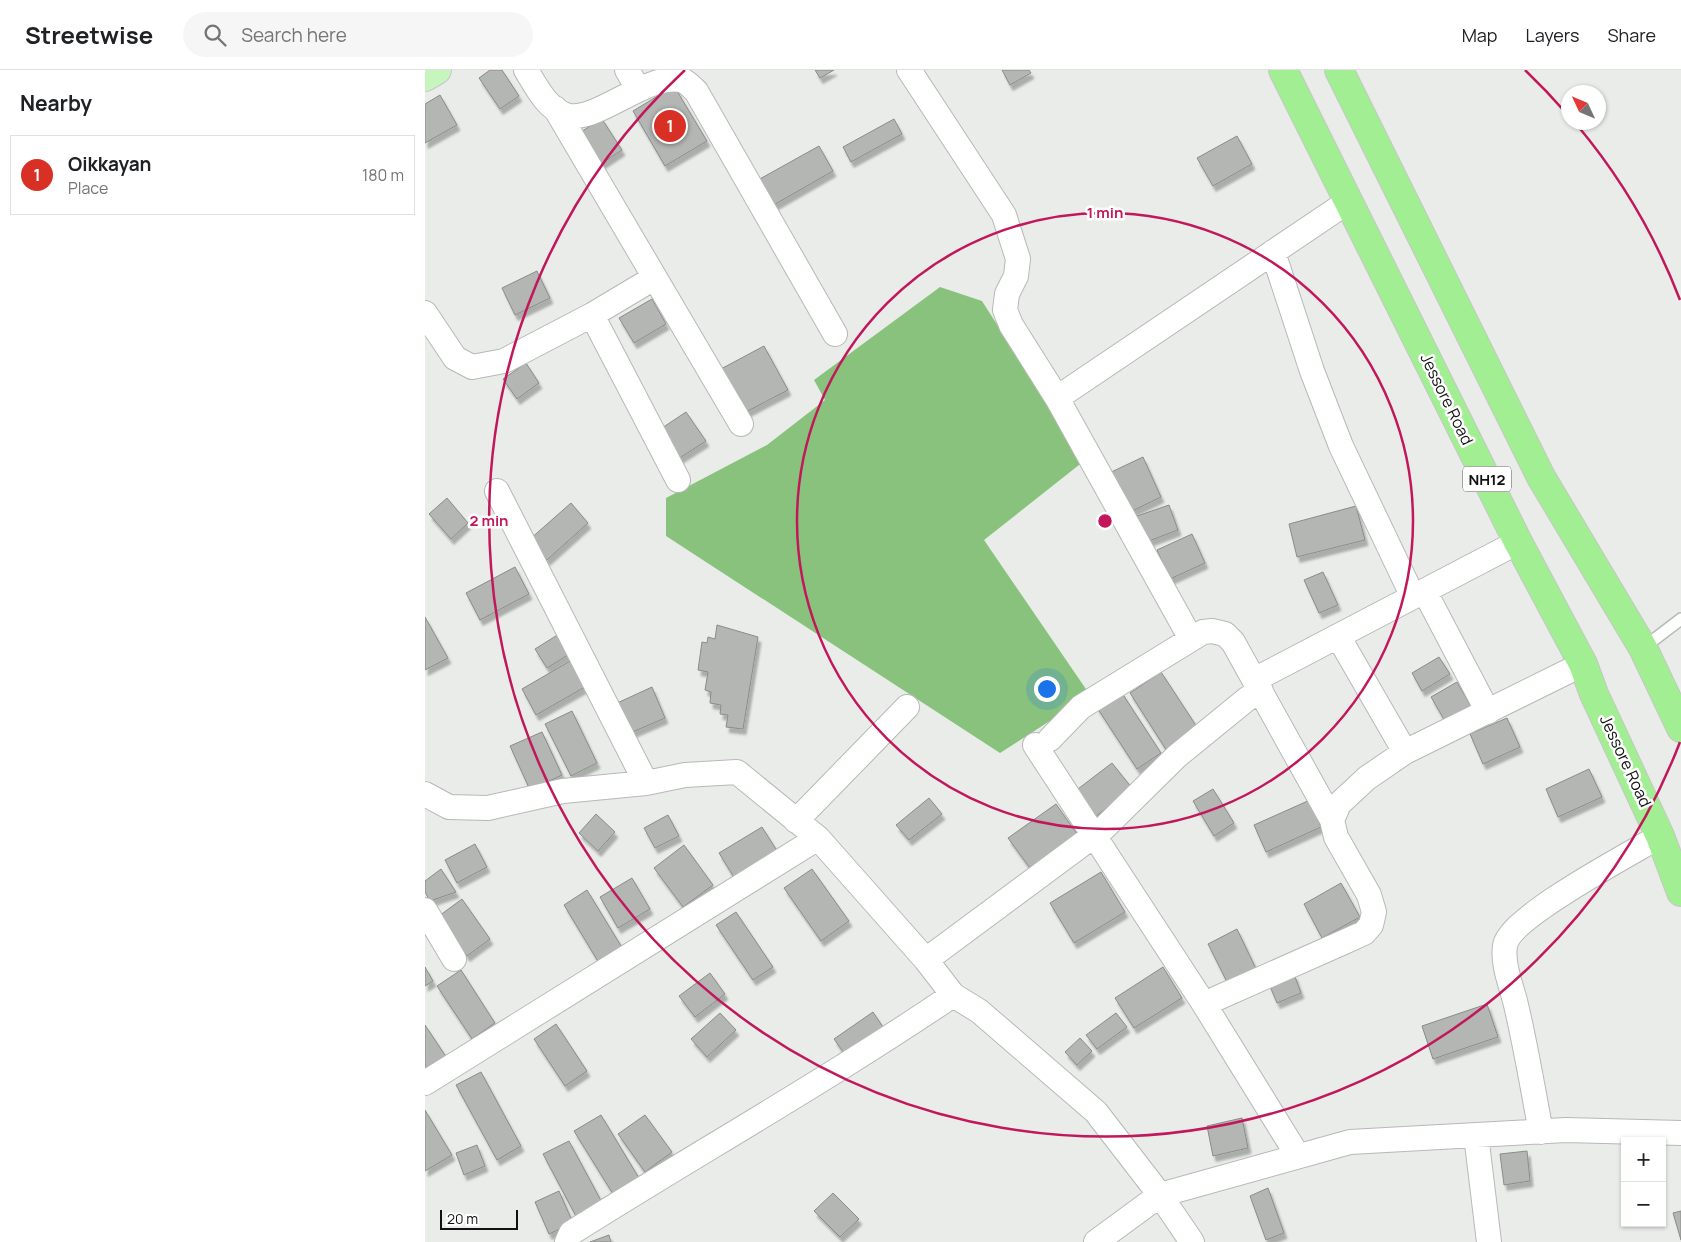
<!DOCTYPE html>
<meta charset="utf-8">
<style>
body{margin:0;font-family:Manrope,sans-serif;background:#f6f6f6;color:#202124}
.controls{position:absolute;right:15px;bottom:15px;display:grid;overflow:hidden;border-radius:0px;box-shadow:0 1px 4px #0004}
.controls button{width:45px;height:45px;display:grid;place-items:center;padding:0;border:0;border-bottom:1px solid #e0e0e0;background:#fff;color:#202124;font:25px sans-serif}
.compass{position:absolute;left:1136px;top:15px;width:45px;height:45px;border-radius:50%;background:#fff;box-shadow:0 1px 4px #0004;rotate:314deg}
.scale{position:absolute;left:15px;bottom:12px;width:78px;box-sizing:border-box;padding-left:5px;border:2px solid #101110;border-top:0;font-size:14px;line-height:18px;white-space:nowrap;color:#101110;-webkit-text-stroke:4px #fff;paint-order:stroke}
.you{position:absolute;left:621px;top:618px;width:18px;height:18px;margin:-12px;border:4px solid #fff;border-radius:50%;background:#1a73e8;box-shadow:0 0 0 8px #1a73e833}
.badge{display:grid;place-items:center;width:32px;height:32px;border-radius:50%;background:#d93025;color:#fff;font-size:16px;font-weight:700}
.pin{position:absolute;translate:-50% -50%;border:2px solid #fff;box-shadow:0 1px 5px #0006}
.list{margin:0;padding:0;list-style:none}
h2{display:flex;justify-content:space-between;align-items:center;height:65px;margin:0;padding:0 20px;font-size:21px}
h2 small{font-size:16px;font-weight:400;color:#757577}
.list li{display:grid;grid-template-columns:32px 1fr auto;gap:15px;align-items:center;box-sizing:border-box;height:80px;margin:0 10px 10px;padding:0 10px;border:1px solid #e0e0e0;border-radius:0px}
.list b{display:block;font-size:19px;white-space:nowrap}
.list p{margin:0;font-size:16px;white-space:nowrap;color:#757577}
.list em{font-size:16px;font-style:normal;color:#757577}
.icon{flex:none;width:28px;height:28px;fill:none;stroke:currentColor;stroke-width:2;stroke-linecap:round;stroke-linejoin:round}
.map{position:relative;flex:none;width:1256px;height:1172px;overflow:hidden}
header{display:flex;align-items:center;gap:30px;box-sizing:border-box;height:70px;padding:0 25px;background:#fff;border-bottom:1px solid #e0e0e0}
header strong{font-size:24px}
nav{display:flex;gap:28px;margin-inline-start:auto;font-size:18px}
.search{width:350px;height:45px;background:#f6f6f6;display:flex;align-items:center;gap:12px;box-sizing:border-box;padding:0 18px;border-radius:28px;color:#757577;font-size:19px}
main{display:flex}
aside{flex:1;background:#fff}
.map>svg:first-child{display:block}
.water{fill:#89c27d}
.building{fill:#b3b6b2;stroke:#898c89;filter:url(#shadow)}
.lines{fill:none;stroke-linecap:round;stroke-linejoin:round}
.lane-casing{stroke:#b6b9b6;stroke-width:14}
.street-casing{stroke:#b6b9b6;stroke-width:26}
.primary-casing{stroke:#c6c6c6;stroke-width:30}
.highway-casing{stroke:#c6c6c6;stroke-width:30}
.lane{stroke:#fff;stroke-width:11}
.street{stroke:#fff;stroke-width:24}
.primary{stroke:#c7f5be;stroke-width:28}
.highway{stroke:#a2ee92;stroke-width:28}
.ring{fill:none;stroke:#c2185b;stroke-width:2.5}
.labels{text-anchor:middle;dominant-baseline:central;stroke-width:5;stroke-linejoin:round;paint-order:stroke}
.shield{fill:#fff;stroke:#585858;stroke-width:1}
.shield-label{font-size:15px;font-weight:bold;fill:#101110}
.street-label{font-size:16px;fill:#101110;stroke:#fff}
.centre{fill:#c2185b;stroke:#fff;stroke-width:2.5}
.ring-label{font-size:15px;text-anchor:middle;font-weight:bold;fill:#c2185b;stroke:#fff;stroke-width:5;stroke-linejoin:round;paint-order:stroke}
</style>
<header>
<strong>Streetwise</strong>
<div class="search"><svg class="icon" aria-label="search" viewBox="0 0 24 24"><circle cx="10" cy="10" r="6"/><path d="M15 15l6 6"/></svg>Search here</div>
<nav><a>Map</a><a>Layers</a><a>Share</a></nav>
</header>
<main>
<aside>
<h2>Nearby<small></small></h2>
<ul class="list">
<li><span class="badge">1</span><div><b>Oikkayan</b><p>Place</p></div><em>180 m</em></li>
</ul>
</aside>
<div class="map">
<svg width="1256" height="1172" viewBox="0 0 1256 1172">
<defs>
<filter id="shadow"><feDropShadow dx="3" dy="5.5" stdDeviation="1" flood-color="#0004"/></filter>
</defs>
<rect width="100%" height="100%" fill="#e9ece8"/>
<path class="water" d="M515 217 557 231 659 391 559 470 665 625 575 683 241 466V428L342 375 400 330 389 310Z"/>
<path class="building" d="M65 0H77L94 26 75 39 54 8Z
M390 0H409L395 8Z
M577 0H604L606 3 585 15Z
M249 16 282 71 240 96 208 41Z
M15 25 32 55 0 73V34Z
M177 49 197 80 170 98 149 66Z
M469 49 477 64 426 92 418 77Z
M812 66 827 94 788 116 772 88Z
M394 76 408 101 347 136 333 110Z
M112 201 125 228 90 245 77 218Z
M227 229 241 254 209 273 194 248Z
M339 276 363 320 317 344 294 300Z
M101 293 114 313 92 329 78 309Z
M261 342 281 371 250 391 231 362Z
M718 387 736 427 699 445 680 405Z
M22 428 43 453 26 469 4 444Z
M146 433 163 453 122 490 104 470Z
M744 435 753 460 716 474 706 448Z
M931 436 940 470 872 487 864 454Z
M767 464 780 493 745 509 732 480Z
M90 497 104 524 55 550 41 523Z
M898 502 913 535 894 543 879 510Z
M0 547 23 588 0 600Z
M292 555 333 567 318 659 301 657 303 645 295 644 296 635 285 633 286 622 280 620 283 602 273 600 277 572 282 573 283 567 290 569Z
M134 564 146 583 122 598 110 579Z
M152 587 167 613 111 645 97 619Z
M1014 587 1025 604 997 621 987 603Z
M736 602 774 660 742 681 705 623Z
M1032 612 1047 638 1021 653 1006 627Z
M227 617 240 648 203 664 190 634Z
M695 620 736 683 712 699 671 636Z
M147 641 172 693 146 706 120 654Z
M1082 648 1095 677 1058 694 1045 664Z
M117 662 137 705 105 720 85 676Z
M687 693 707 718 665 751 645 725Z
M1164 699 1177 727 1133 747 1121 719Z
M788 719 809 753 789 766 768 731Z
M504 728 517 744 484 770 471 755Z
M885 730 896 757 841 782 829 755Z
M631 734 657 771 610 805 583 768Z
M171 744 190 762 173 781 154 763Z
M243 745 254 766 230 778 219 758Z
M337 757 356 787 313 814 294 783Z
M50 774 62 797 32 813 20 790Z
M259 775 288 815 258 837 229 798Z
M16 799 31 822 5 831 0 822V811Z
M387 799 424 851 396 871 359 818Z
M676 802 700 842 649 873 625 833Z
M207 808 225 839 193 858 175 827Z
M916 813 935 847 897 868 879 834Z
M162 820 198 879 174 893 139 835Z
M37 829 65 869 42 886 14 846Z
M311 842 348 897 328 910 291 855Z
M812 859 833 903 804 916 783 874Z
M0 897 8 911 0 916Z
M738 897 757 928 709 958 690 928Z
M36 900 70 953 47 969 12 916Z
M285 903 300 924 270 947 254 926Z
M869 904 876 923 852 933 844 914Z
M1062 934 1073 967 1008 989 997 956Z
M448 942 460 960 421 986 409 969Z
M295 943 311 960 282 987 266 969Z
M691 943 702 957 672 979 661 965Z
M131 954 162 1001 140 1016 109 969Z
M0 955 26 994 0 1011Z
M655 968 667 981 652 995 640 982Z
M56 1002 96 1076 72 1090 31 1015Z
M0 1040 27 1085 0 1101Z
M176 1045 214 1108 188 1124 149 1061Z
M220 1045 247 1082 220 1102 193 1064Z
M817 1048 823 1078 788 1086 782 1056Z
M144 1071 180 1138 154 1152 118 1084Z
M52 1075 60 1096 39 1105 31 1083Z
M1102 1081 1105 1111 1079 1115 1075 1084Z
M843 1118 859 1163 841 1170 825 1126Z
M134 1121 148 1153 124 1164 110 1132Z
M408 1123 434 1149 415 1167 389 1141Z
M1256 1141V1170L1248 1143Z
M184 1165 186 1172H165Z"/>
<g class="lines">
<g class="lane-casing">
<path id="lane" d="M1218 578 1256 549"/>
</g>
<g class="street-casing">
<path id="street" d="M101 0C111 16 121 38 141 45 170 55 224 0 259 11 263 13 267 18 271 21L410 264
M202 0 212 17
M484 0 579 145 593 189 591 206 582 224 580 240 586 255 632 328 766 569
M130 38 316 354
M848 182 887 301 916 376 988 527
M0 243 30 288 47 297 79 291 167 245 229 208
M167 245 253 410
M632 328 924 131
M72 421 221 713
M1000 522 1063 642
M913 566 980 682
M829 610 1093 472
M625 669 656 637 778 562 787 561 800 564 808 572 907 750
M610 675 779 934 873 1086
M0 724 24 737 63 738 138 721 221 713 260 705 312 702 393 768 501 890 528 925 554 941 671 1042 735 1125 767 1172
M371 751 482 637
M0 840 29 889
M501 890 679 758 752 686 822 629 836 621
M779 934 919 872 939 863 946 855 949 842 944 825 911 767 907 750 914 734 942 708 980 682 1158 594
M0 1013 393 768
M1116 1062C1108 1020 1101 977 1091 935 1087 917 1077 895 1080 876 1084 847 1207 783 1235 766
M1051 1065 1064 1172
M142 1172 146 1163C273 1083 404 1009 528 925
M671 1172 735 1125 925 1072 1141 1060 1256 1063"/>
</g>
<g class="primary-casing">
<path id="primary" d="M0 7 12 0"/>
</g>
<g class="highway-casing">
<path id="highway" d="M858 0 1093 472 1158 594 1169 624 1235 766 1256 822
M914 0 1116 407 1218 578 1256 658"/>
</g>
<use href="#lane" class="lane"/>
<use href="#street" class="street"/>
<use href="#primary" class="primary"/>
<use href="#highway" class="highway"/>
</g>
<g class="ring">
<circle cx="680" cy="451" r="308"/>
<path d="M1255 672A616 616 0 1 1 260 0M1100 0A616 616 0 0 1 1141 43M1152 55A616 616 0 0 1 1255 230"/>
</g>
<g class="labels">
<rect class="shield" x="1038" y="396.5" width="48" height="25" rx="4"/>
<g class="shield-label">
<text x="1062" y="409">NH12</text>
</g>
<g class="street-label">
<text transform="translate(1022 329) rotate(64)">Jessore Road</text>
<text transform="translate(1201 691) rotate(65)">Jessore Road</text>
</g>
</g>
<circle cx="680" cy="451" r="8" class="centre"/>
<g class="ring-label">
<text x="680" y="148">1 min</text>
<text x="64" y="456">2 min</text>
</g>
</svg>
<div class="controls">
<button>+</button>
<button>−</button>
</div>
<svg class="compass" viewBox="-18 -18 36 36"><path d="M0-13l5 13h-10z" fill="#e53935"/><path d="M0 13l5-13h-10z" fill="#757577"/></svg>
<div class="scale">20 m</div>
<div class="you"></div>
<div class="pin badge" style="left:245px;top:56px">1</div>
</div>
</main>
